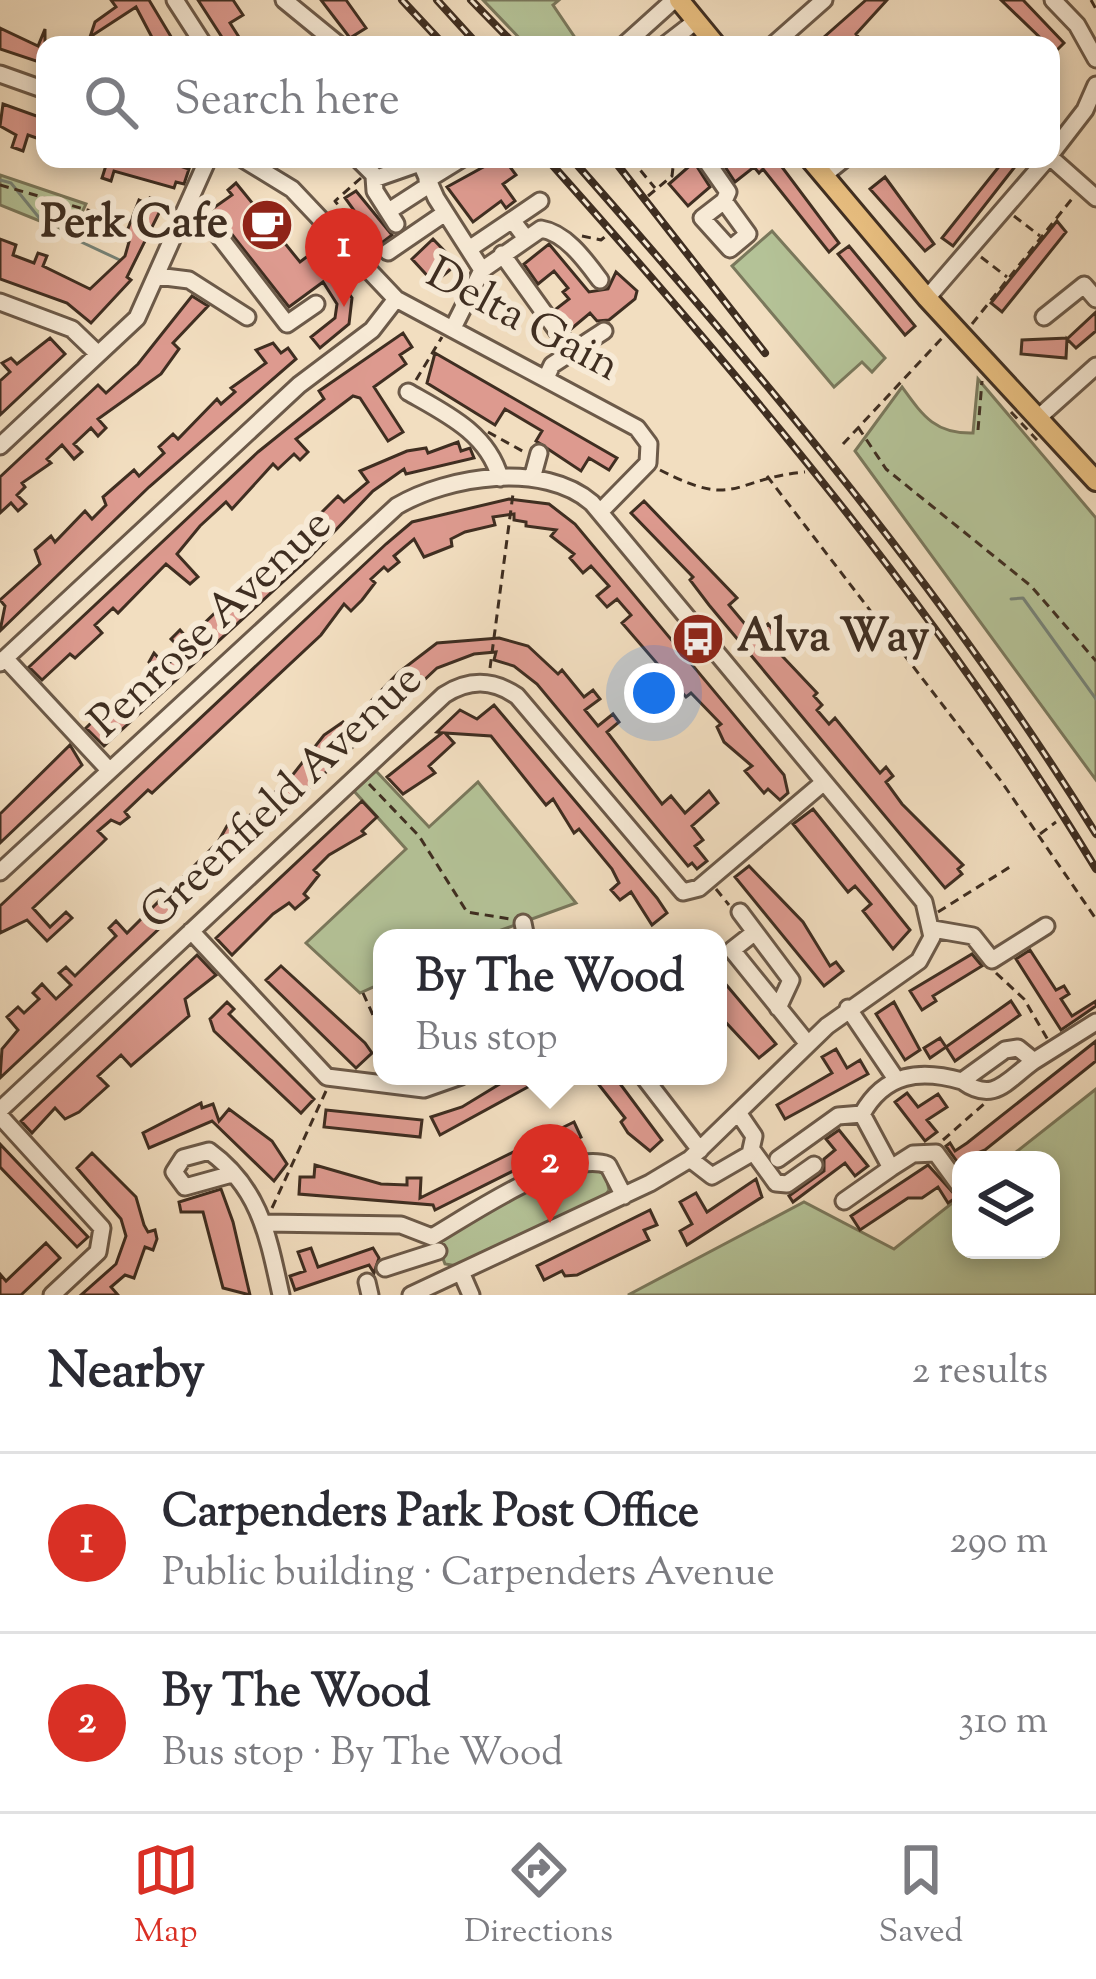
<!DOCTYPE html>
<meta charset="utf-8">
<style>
body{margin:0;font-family:"Sorts Mill Goudy",serif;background:#f2f2f3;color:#2b2b33}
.controls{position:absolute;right:36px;bottom:36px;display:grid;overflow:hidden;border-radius:24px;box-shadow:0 6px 18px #0003}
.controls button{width:108px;height:108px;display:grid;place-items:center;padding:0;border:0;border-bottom:3px solid #e1e1e2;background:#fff;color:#2b2b33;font:60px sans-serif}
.you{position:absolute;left:654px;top:693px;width:42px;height:42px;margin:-30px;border:9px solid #fff;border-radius:50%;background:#1a73e8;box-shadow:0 0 0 18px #1a73e833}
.badge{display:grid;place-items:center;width:78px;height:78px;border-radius:50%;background:#d93025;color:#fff;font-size:39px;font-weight:700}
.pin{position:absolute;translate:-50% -99px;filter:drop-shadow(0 3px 6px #0008)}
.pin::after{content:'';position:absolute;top:63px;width:42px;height:36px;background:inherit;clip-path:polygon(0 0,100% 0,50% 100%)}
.popup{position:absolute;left:373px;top:929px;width:354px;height:156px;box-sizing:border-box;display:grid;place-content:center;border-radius:24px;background:#fff;filter:drop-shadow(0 3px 9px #0005);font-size:39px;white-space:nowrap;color:#7c7c81}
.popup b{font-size:45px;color:#2b2b33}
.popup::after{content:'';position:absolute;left:50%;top:100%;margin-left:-24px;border:24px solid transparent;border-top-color:#fff}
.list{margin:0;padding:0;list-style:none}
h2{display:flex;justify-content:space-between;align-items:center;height:156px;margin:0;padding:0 48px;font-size:51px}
h2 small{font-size:39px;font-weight:400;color:#7c7c81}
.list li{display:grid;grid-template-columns:78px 1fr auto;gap:36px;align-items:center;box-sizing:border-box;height:180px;padding:0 48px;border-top:3px solid #e1e1e2}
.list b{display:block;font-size:45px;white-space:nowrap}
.list p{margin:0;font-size:39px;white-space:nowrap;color:#7c7c81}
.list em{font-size:39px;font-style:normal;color:#7c7c81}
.icon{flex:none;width:66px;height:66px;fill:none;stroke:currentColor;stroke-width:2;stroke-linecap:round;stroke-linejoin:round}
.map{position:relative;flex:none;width:1096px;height:1295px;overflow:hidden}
.search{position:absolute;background:#fff;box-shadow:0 6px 18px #0003;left:36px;right:36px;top:36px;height:132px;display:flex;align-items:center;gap:30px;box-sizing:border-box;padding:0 42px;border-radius:24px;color:#7c7c81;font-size:45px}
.sheet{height:516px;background:#fff}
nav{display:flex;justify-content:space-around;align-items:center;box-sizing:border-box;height:168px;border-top:3px solid #e1e1e2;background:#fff;font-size:33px;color:#7c7c81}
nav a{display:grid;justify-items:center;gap:6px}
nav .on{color:#d93025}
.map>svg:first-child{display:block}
.green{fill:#b4c297;stroke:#7a785c;stroke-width:3}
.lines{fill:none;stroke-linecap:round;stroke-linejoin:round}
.stream{stroke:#768378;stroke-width:3}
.building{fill:#dd9a8f;stroke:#3f2e21;stroke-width:3}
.minor-casing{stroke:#6c5a49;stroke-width:21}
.major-casing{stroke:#3f2e21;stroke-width:24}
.path{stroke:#3f2e21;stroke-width:3;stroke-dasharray:9 6;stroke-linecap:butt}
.minor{stroke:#f7ead6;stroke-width:15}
.major{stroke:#e9bf80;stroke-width:18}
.rail-casing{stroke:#3f2e21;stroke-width:8}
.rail{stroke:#f7ead6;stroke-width:3;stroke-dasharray:9;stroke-linecap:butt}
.labels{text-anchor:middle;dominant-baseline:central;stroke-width:12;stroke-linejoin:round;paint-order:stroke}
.poi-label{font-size:45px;font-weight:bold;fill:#3f2e21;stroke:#f7ead6;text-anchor:end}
.street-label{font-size:45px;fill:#3f2e21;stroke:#f7ead6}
</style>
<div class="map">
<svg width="1096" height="1295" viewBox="0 0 1096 1295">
<rect width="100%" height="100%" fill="#f2dec0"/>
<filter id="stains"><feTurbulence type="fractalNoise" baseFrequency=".00167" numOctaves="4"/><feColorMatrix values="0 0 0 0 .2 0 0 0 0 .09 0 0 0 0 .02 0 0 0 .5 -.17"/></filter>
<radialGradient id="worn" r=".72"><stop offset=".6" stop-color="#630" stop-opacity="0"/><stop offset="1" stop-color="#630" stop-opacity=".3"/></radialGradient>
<path class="green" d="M483 0H559L553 5 580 45H526Z
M0 175 86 204 72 234 0 205Z
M772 231 885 358 872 372 862 362 834 387 732 266Z
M978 379 1096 518V780L855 451 902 387C923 416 935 434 973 433Z
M376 771 429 827 478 782 576 903 479 938H382V983L360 993 306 943 406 849 354 791Z
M1096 1089V1295H628L804 1202 894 1249 961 1196V1250H1051V1160H1006Z
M590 1165 606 1176 609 1190 604 1197 458 1266 445 1264 439 1248 443 1238 538 1183Z"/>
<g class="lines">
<path class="stream" d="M0 180 11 183 45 225 124 262
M1011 599 1023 598 1096 699"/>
</g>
<path class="building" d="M111 0H149L176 45H156L136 7 90 37 95 22 116 7Z
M198 0H233L243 15 230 23 244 45H227Z
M321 0H346L366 28 350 38Z
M866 0H887L856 34 860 39 853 45 843 39 815 45Z
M1001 0H1023L1064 43 1055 52Z
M0 28 38 46 45 29V64L0 49Z
M3 104 45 119V141L28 135 23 151 12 147 16 135 0 126Z
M108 159H159L189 169 184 184 176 182 174 188 114 171 111 181 102 178Z
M498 159H504L516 175 503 184 515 201 506 208 501 201 473 222 447 187Z
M720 159H776L839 243 829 252 763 169 759 173 754 167 735 182Z
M1005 159 1017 164 953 246 942 238Z
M694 162 710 187 688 206 669 184Z
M885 177 934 244 925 251 870 189Z
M236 183 300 262 317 249 352 298 349 324 320 348 311 337 335 318 337 304 323 282 289 307 212 209 232 195 228 190Z
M356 191 392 235 379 245 345 198Z
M150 198 164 203 127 277 131 280 91 323 67 303 0 279V239L16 245 13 255 34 263 38 253 47 256 43 266 90 289 125 256 129 242 124 239 139 200 148 204Z
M1057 221 1066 232 1002 312 991 303Z
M433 239 457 264 434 283 412 259Z
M549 244 589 292 608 289 616 272 637 291 635 299 609 320 597 321 590 313 571 329 556 309 569 299 563 292 568 288 554 271 538 284 524 264Z
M849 246 915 326 905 335 838 254Z
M192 296 208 306 173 343 179 349 161 374 98 419 106 428 98 436 91 428 74 444 82 452 74 459 62 445 47 459 51 463 22 483 25 487 17 495 26 504 18 511 11 503 0 513V477L98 385 106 393 138 364Z
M1096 312V331L1076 348 1067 339 1066 358 1021 354 1022 340 1068 338Z
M403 333 412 347 400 355 406 364 374 387 403 432 388 441 360 398 353 396 296 439 308 452 300 460 294 454 278 469 273 464 232 509 226 502 200 526 177 554 198 577 190 584 166 564 118 613 113 608 95 625 102 633 75 658 70 654 42 680 29 667 258 452 324 399 319 391Z
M50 338 65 354 0 415V381L10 372 2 363 11 358 17 364Z
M273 343 281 353 288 348 296 359 149 487 0 631 5 606 0 600 40 564 35 550 51 536 55 542 85 511 92 519 106 505 103 497 134 470 139 476 164 453 159 447 173 434 178 439 217 399 221 404 235 392 231 388 266 363 256 350Z
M435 353 617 458 609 470 589 458 581 471 536 441 542 431 505 409 495 425 427 383Z
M458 442 461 451 470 448 474 458 406 474 404 469 373 491 309 558 104 746 86 728 97 717 101 721 155 669 149 662 154 653 166 666 183 651 171 639 180 630 188 639 264 565 300 543 312 530 308 526 338 496 344 502 368 482 360 471 407 451 426 448 428 453Z
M509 499 549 504 575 524 784 775 788 793 780 800 768 789 764 793 745 771 752 766 724 742 717 727 721 724 691 693 686 697 622 623 631 615 617 599 607 607 597 596 609 586 591 566 583 573 570 558 574 554 551 536 556 530 526 526V522L514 520V514L493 517 495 525 465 532 451 539 452 546 424 557 414 539 394 556 399 562 388 571 384 567 371 579 375 583 362 600 351 611 344 604 321 635 152 793 148 790 125 812 129 817 120 824 111 820 98 831 106 839 101 844 33 908 50 927 66 912 72 918 47 941 27 920 0 933V906L386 544 412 522Z
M644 501 737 598 729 605 755 636 768 624 776 633 767 640 817 693 814 696 822 705 817 710 829 724 835 718 880 773 886 767 893 776 886 782 902 804 963 865 958 869 962 874 945 888 709 605 690 580 693 577 631 513Z
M499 638 528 646 558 674 562 670 584 697 593 690 600 699 585 710 598 726 613 714 619 722 607 732 662 804 671 796 685 813 709 791 718 803 692 826 703 840 695 846 707 861 697 869 692 863 688 866 537 684 514 666 494 660 496 652 474 654 437 668 0 1078 2 1049 18 1030 7 1017 18 1007 24 1013 39 999 33 993 42 984 56 999 71 985 59 973 66 967 75 976 116 936 109 928 116 921 127 933 218 842 227 826 241 814 246 819 291 777 324 735 343 722 347 726 399 672 437 643Z
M494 705 657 898 667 913 652 925 631 892 620 900 611 890 619 883 612 869 579 829 574 833 553 799 546 805 491 736 445 733 454 743 429 766 435 773 403 794 387 777 442 733 437 732 460 710 477 719Z
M70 745 82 765 0 843V814Z
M362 801 377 817 362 831 365 834 329 855 314 870 319 875 304 894 308 898 295 909 289 903 273 914 232 955 216 938Z
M813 809 910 930 893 949 863 911 871 904 855 886 848 892 793 824Z
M749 866 803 922 830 966 836 962 843 971 824 986 735 877Z
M1030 950 1056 990 1064 986 1069 994 1061 999 1072 1016 1096 1001V1006L1061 1030 1016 959Z
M972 954 982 966 933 996 936 1001 922 1010 910 991Z
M197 955 216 975 185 999 189 1016 131 1066 121 1055 98 1076 108 1086 79 1112 65 1119 55 1108 32 1133 21 1121Z
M281 966 365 1043 372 1053 356 1068 266 980Z
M718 975 776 1044 759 1058 718 1014Z
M1011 1001 1020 1015 955 1061 946 1047 930 1058 924 1048 940 1038 946 1047Z
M227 1002 234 1009 229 1014 314 1099 301 1113 214 1031 210 1019Z
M894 1002 920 1050 905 1060 876 1014Z
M1096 1041V1061L985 1150 961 1160V1167L946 1146 950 1143 955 1151 967 1143Z
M836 1049 847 1068 860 1060 868 1074 785 1119 777 1105 832 1073 822 1057Z
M513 1076H548L440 1135 431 1117 462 1107Z
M592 1076H613L621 1085 662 1140 650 1151 628 1133 621 1122 625 1118Z
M907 1093 918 1107 938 1094 947 1107 927 1120 937 1132 925 1141 895 1102Z
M201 1103 202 1108 213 1104 219 1121 229 1109 272 1141 287 1164 274 1181 212 1121 149 1148 143 1133Z
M326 1110 422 1120 420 1137 324 1127Z
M574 1122 581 1137 435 1210 433 1205 299 1194 300 1177H314L315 1165 381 1184 407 1185V1178H421L420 1198Z
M839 1130 868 1166 855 1176 845 1163 793 1202 789 1196 824 1171V1159L835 1150 826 1139Z
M0 1144 88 1237 77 1247 0 1167Z
M92 1153 136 1197 144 1225 148 1232 155 1230 157 1239 153 1250 145 1247 134 1278 125 1275 111 1287 118 1295H81L116 1264 126 1236 121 1219 77 1168Z
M928 1165 957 1197 948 1203 938 1187 922 1198H908L860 1230 851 1216Z
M756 1179 762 1197 687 1245 680 1231 692 1224 680 1202 696 1193 707 1212Z
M221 1189 233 1222 250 1295 223 1288 203 1212H181L179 1202Z
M650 1210 657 1225 644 1230 649 1240 577 1275 565 1276 562 1271 544 1280 537 1266Z
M46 1243 60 1258 21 1295H0V1274L6 1281Z
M311 1248 318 1267 373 1248 379 1258 374 1273 369 1265 295 1290 290 1276 305 1271 298 1252Z"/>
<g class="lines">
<g class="minor-casing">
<path id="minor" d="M175 0 204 45
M284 0 339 45
M1053 0 1077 25 1096 59
M624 45 674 0
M665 45 696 21
M773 45 824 0
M0 74 45 90
M1051 154 1085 110 1096 85
M1051 158 1096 198
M243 159 292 189 396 299 637 428 649 444 648 463 600 512
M358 159 377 178 420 163
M419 159 436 198 482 270
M705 159 728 192 724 201 748 234 730 249 702 218 724 201
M824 175 844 159
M374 177 375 191 396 224
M427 180 461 159
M395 207 429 185
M187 208 209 223 287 324 316 304
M512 220 540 201
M472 247 512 220 525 237
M388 252 445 213
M502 254 571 350
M157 276 189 280 247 317
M927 298 1047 159
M0 302 72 329 98 354
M1044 317 1084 285 1096 299
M453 328 482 270 541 229C566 233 585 260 600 280
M547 376 552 365 604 331
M408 392C445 413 488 433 500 478
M1039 417 1096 366
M0 446 137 318 208 159
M533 475 539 453
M5 658 109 770
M0 663 299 385 372 330 396 299
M0 872 397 506C448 476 544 461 592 503L924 902 932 937 919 961 827 1026 690 1159 650 1183 411 1295
M740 912 755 932
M523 923 526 938
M933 929 973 936 992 960 1046 926
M191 931 327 1077 424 1089 461 1076
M778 1008 791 980 755 932 732 950 808 1044
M848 1008 896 1079
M1018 1048 1034 1061C1006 1081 994 1104 962 1081L1005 1050Z
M1034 1061 1096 1022
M643 1076 700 1150
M0 1110 444 695C469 679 492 679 517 696L683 892 699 888 824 782
M0 1116 102 1228 98 1252 52 1295
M752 1150 776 1183 787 1184 814 1165
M690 1159 712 1176 750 1154 754 1136 739 1114
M778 1159 838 1116 862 1114
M891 1168 913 1154 936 1153 960 1186
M232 1174 185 1187 174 1172 183 1158 209 1151C260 1188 268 1236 281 1295
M844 1201 891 1168 862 1114C885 1073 920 1069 962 1081
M265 1223 401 1225 432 1237C470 1215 565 1149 608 1165L624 1196
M385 1268 438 1251
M461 1272 471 1295
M367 1282 370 1295"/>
</g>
<g class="major-casing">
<path id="major" d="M679 0 716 45
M810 159 927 298 1096 481"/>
</g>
<path class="path" d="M1091 0 1096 9
M631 159 655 188
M647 159 650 163 656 159
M361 178 335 201 364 239
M0 185 161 231
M648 196 672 176 674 159
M1014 216 1040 236
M582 236 601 240 608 234
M981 257 1007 277
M972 324 1075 195
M416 380 442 337
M1011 412 1037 440
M858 427 886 469 1031 586 1096 661
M978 430 982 381
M488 432 526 453
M843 444 944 336
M660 470C738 510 730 479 805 472
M767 476 1001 781 1096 919
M490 668 513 494
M369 784 419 836 467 912 510 919
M1040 834 1056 822
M716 889 729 905
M938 912 1013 865
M996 973 1024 999 1048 1040
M363 993 382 1035
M943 1140 985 1103
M272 1208 326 1091"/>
<use href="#minor" class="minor"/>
<use href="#major" class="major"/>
<g class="rail-casing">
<path id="rail" d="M402 0 444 45
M437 0 478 45
M471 0 515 45
M547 159C745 381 942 614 1096 869
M572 159C760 372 946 592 1096 834
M613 159 765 353"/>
</g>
<use href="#rail" class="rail"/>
</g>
<defs>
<g id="cafe-disc" transform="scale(2.7)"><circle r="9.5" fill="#8f2418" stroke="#f7ead6"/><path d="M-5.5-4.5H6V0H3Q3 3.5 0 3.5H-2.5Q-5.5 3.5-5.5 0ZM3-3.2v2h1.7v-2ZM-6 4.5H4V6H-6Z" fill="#fff"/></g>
<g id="bus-disc" transform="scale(2.7)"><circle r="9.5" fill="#8f2418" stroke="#f7ead6"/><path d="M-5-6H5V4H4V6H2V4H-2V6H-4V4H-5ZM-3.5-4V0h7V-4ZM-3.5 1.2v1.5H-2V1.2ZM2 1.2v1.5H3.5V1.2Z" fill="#fff"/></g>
</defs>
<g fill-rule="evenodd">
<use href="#cafe-disc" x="267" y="225"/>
<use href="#bus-disc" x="698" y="639"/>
</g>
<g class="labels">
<g class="poi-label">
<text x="228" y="225">Perk Cafe</text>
<text x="737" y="639" text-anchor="start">Alva Way</text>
</g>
<g class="street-label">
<text transform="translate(522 322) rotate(28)">Delta Gain</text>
<text transform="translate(212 625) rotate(-43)">Penrose Avenue</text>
<text transform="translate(283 799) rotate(-43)">Greenfield Avenue</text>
</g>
</g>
<rect width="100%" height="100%" filter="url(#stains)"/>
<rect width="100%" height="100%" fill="url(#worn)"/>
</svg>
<div class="controls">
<button><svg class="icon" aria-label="layers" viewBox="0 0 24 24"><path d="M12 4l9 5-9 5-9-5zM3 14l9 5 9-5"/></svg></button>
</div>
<div class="you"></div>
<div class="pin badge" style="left:344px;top:307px">1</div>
<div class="pin badge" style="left:550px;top:1223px">2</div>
<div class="popup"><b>By The Wood</b>Bus stop</div>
<div class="search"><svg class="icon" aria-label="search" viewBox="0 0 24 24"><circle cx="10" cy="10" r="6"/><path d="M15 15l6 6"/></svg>Search here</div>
</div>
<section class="sheet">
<h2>Nearby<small>2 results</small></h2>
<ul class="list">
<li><span class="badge">1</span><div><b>Carpenders Park Post Office</b><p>Public building · Carpenders Avenue</p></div><em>290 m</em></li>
<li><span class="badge">2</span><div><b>By The Wood</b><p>Bus stop · By The Wood</p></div><em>310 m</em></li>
</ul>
</section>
<nav>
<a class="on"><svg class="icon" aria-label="map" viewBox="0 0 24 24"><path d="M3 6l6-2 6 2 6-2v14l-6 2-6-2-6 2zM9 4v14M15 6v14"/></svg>Map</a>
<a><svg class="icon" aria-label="directions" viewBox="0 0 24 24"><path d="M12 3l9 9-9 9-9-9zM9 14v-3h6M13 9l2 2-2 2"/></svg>Directions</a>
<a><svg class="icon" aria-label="saved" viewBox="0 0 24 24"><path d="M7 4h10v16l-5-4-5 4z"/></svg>Saved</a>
</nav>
